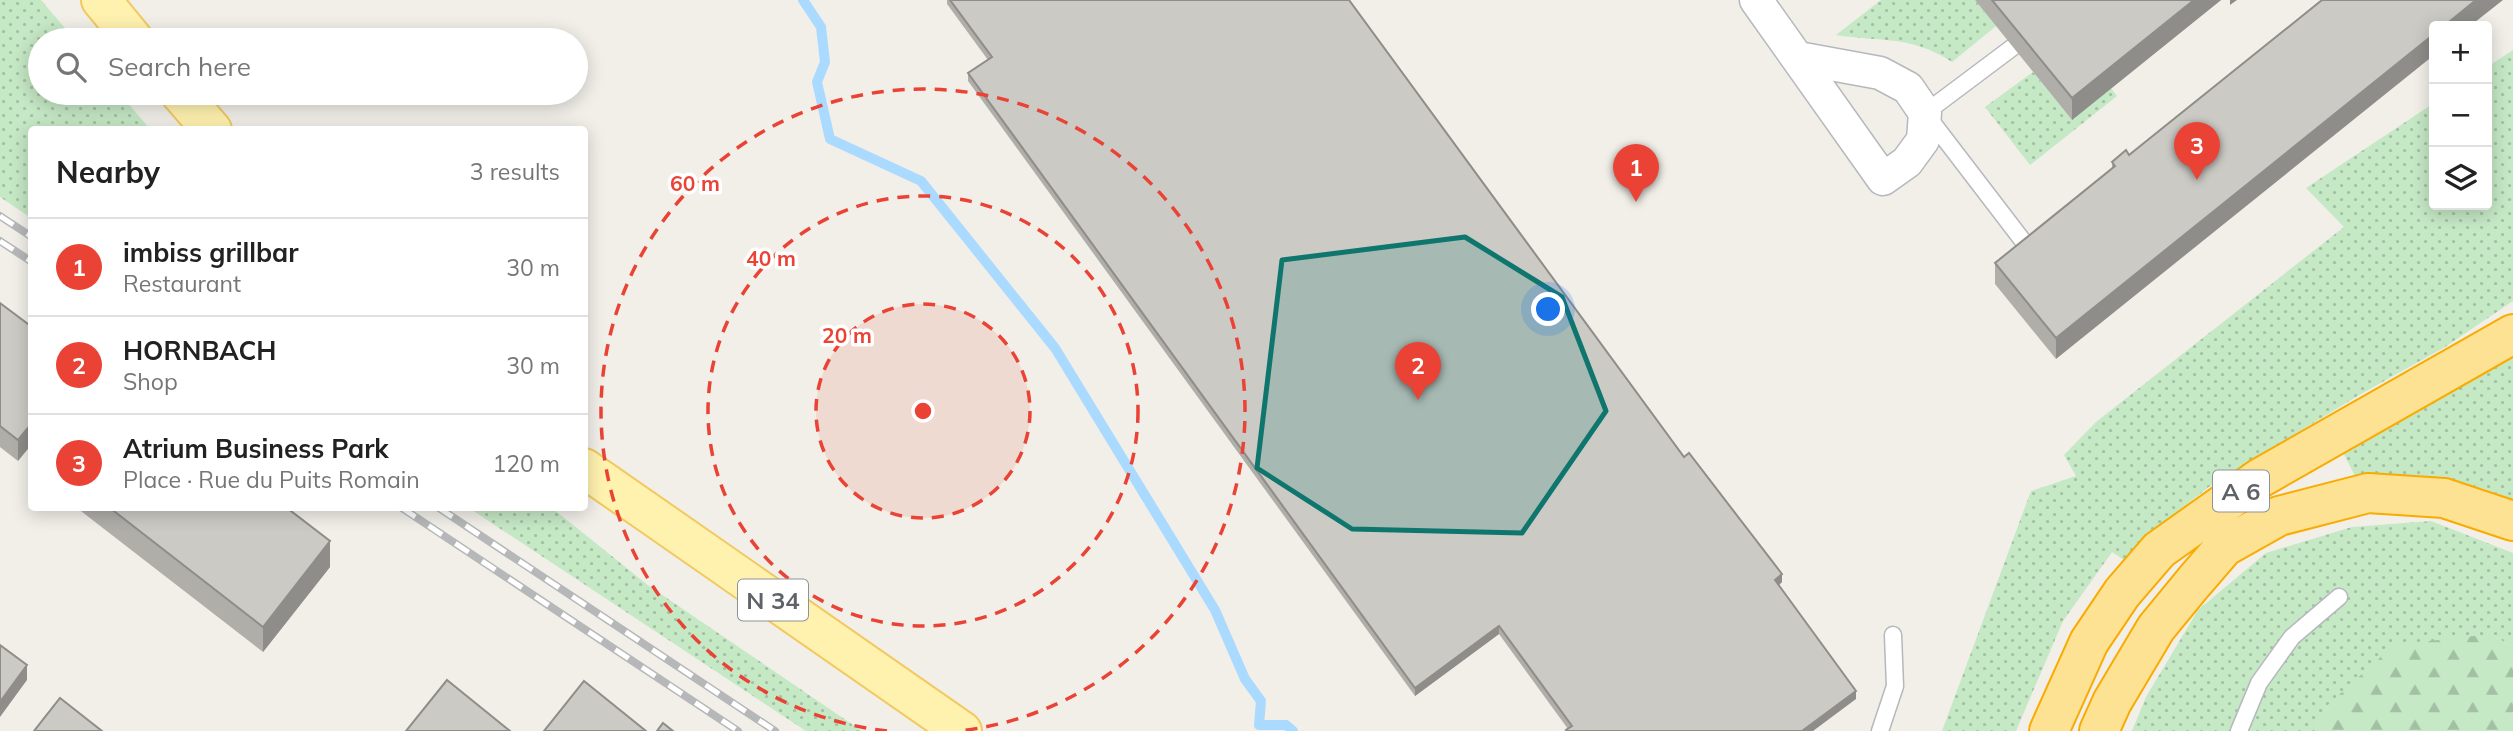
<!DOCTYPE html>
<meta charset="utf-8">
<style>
body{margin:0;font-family:Mulish,sans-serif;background:#f6f6f6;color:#222}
.controls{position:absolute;right:21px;top:21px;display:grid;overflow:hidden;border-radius:7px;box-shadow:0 4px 18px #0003}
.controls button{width:63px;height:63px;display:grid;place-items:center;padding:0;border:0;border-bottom:2px solid #e0e0e0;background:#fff;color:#222;font:35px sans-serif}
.you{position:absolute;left:1549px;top:310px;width:24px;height:24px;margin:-18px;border:5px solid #fff;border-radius:50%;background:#1a73e8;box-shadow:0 0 0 10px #1a73e833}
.badge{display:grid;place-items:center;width:46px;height:46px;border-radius:50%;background:#ea4335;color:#fff;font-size:23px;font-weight:700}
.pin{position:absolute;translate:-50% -58px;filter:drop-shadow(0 2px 4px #0008)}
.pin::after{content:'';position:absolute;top:37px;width:24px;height:21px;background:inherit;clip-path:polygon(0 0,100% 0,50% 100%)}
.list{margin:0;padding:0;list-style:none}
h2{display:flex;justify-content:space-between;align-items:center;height:91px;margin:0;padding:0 28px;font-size:30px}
h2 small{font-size:23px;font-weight:400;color:#767676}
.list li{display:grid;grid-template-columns:46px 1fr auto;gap:21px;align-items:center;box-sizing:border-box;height:98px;padding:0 28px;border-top:2px solid #e0e0e0}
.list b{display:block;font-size:26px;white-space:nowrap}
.list p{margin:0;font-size:23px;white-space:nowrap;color:#767676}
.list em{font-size:23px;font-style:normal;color:#767676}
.icon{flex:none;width:38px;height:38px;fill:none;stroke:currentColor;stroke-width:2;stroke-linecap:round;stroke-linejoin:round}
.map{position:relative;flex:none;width:2513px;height:731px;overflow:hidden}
.search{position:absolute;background:#fff;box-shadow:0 4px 18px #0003;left:28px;top:28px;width:560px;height:77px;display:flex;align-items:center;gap:18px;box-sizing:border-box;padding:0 24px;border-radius:38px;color:#767676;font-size:26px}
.panel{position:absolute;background:#fff;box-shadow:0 4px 18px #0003;left:28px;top:126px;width:560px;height:385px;border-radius:7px}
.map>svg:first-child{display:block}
.grass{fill:url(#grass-dots)}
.forest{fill:url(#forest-firs)}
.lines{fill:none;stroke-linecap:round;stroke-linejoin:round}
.stream{stroke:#aadaff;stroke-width:10}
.lane-casing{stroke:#b5b8bc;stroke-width:19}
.street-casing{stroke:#b5b8bc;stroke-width:35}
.primary-casing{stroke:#f2c960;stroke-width:42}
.highway-casing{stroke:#f9ab00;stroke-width:42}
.lane{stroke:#fff;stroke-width:16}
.street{stroke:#fff;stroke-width:32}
.primary{stroke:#fff2af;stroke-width:38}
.highway{stroke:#fde293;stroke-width:38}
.rail-casing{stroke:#b6b7b8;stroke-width:8}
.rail{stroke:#fff;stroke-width:5;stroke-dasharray:16;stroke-linecap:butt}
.wall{fill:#afaea9}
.shaded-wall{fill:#8f8d8a}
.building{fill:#cccac5;stroke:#8f8d8a;stroke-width:2}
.marked{fill:#0f766e;fill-opacity:0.2;stroke:#0f766e;stroke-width:5;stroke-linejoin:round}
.ring{fill:none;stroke:#ea4335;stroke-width:3.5;stroke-dasharray:12 9}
.labels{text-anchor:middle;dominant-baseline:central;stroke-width:7;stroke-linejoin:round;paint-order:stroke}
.shield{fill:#fff;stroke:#8f9295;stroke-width:2}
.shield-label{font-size:24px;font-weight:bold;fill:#5f6368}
.centre{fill:#ea4335;stroke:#fff;stroke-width:3.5}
.ring-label{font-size:21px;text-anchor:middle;font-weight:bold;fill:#ea4335;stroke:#fff;stroke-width:7;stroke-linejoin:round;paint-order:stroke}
</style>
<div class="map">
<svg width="2513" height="731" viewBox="0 0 2513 731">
<defs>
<pattern id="grass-dots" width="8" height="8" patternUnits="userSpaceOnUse" patternTransform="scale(1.75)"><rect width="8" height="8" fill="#c5e8c5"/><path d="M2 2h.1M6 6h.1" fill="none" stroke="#a3c0a4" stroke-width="1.8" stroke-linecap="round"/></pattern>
<pattern id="forest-firs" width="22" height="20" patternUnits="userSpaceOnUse" patternTransform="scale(1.75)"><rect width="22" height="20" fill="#c5e8c5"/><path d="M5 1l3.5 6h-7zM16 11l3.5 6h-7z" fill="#a3c0a4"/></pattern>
</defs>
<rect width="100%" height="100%" fill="#f1efe8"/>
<path class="grass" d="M0 0H41L75 40H40V93H119L150 129 32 130 31 218 0 197Z
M1881 0H1975L1996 26 1952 62C1911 35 1881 42 1836 35Z
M2513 50V301L2445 347 2361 394 2214 483 2146 536 2124 560 2112 552 2063 621 2016 731H1942L2031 491 2076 476 2064 455 2096 422 2344 227 2306 188 2434 103V205H2487V67Z
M2033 72 2071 119 2111 88 2117 96 2030 165 1985 107Z
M2513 357V500C2462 477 2410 472 2355 476L2344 454Z
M469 508H552L649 586 862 731H806Z
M2431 521 2513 553V648L2492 634 2329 704 2315 731H2132L2146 697 2198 610 2266 553 2352 527Z"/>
<path class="forest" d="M2492 634 2513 648V731H2315L2329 704 2394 645Z"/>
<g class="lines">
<path class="stream" d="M803 0 821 27 825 62 817 82 830 139 921 181 1055 348 1215 610 1245 679 1261 701 1259 725H1286L1293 731"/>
<g class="lane-casing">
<path id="lane" d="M2013 47 1925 113 2033 254
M1880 731 1895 686 1893 635
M2239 731 2259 683 2292 637 2339 597"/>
</g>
<g class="street-casing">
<path id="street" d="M1756 0 1883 179 1907 162 1923 140 1925 113 1908 88 1880 73 1798 58"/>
</g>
<g class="primary-casing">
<path id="primary" d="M101 0 134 40
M180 93 212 130
M584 468 962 731"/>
</g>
<g class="highway-casing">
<path id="highway" d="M2049 731 2089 642 2122 593 2159 550 2260 478 2513 334
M2099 731 2112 702 2156 628 2193 583 2224 547 2279 516 2368 493 2444 498 2513 521"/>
</g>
<use href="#lane" class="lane"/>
<use href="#street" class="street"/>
<use href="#primary" class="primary"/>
<use href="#highway" class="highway"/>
<g class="rail-casing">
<path id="rail" d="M0 216 32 237
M0 241 32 262
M402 508 738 731
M439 508 775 731"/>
</g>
<use href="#rail" class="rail"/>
</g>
<path class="wall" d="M947 0H1349L1684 457 1782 582 1779 585 1856 699 1568 729 1499 634 1415 696 968 81V73L988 60 947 4Z
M1975 0H2221L2072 120Z
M2129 155 2056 359 1995 284V263L2112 169V162Z
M0 303 32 327 18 461 0 447Z
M77 508H287L330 567 263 652Z"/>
<path class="shaded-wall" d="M2194 0H2221L2072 120V98Z
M2230 0H2237L2230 5Z
M2476 0H2503L2470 26H2444Z
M2434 34V55L2056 359V338Z
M32 423V444L18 461V440Z
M330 541V567L263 652V627Z
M1782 574V582L1775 588V580Z
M1499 626V634L1415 696V688Z
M27 665V680L0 717V702Z
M1856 691V699L1813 731H1802Z"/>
<path class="building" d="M950 0H1349L1684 457 1689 453 1782 574 1775 580 1856 691 1802 731H1567L1566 730 1572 726 1499 626 1415 688 968 73 992 57Z
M1992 0H2194L2072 98Z
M2322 0H2476L2444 26H2434V34L2056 338 1995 263 2115 166 2112 162 2126 150 2129 155Z
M0 303 32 327V423L18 440 0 426Z
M110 508H287L330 541 263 627Z
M0 645 27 665 0 702Z
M447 680 510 731H406Z
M584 681 646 731H544Z
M60 698 102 731H34Z
M663 723 673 731H657Z"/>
<path class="marked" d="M1465 237 1562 297 1606 411 1522 533 1352 529 1257 468 1282 260Z"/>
<circle cx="923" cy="411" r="107" fill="#ea4335" fill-opacity=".12"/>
<g class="ring">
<circle cx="923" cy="411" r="107"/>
<circle cx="923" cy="411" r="215"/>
<path d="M887 731A322 322 0 1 1 959 731"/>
</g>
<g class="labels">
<g class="shield">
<rect x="2213" y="470.5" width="56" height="41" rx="5"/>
<rect x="738" y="579.5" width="70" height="41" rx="5"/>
</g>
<g class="shield-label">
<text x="2241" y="491">A 6</text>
<text x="773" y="600">N 34</text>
</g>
</g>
<circle cx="923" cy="411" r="10" class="centre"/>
<g class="ring-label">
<text x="695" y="191">60 m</text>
<text x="771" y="266">40 m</text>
<text x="847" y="343">20 m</text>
</g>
</svg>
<div class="controls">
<button>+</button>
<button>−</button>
<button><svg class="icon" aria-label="layers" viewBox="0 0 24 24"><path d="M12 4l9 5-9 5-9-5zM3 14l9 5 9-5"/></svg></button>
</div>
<div class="you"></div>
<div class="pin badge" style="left:1636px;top:202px">1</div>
<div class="pin badge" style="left:1418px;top:400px">2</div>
<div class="pin badge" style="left:2197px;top:180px">3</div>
<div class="search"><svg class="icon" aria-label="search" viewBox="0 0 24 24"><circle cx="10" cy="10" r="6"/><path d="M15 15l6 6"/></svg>Search here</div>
<section class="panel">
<h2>Nearby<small>3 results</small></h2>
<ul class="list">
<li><span class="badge">1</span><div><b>imbiss grillbar</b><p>Restaurant</p></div><em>30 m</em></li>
<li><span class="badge">2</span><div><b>HORNBACH</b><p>Shop</p></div><em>30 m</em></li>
<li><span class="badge">3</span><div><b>Atrium Business Park</b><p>Place · Rue du Puits Romain</p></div><em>120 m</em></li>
</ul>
</section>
</div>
